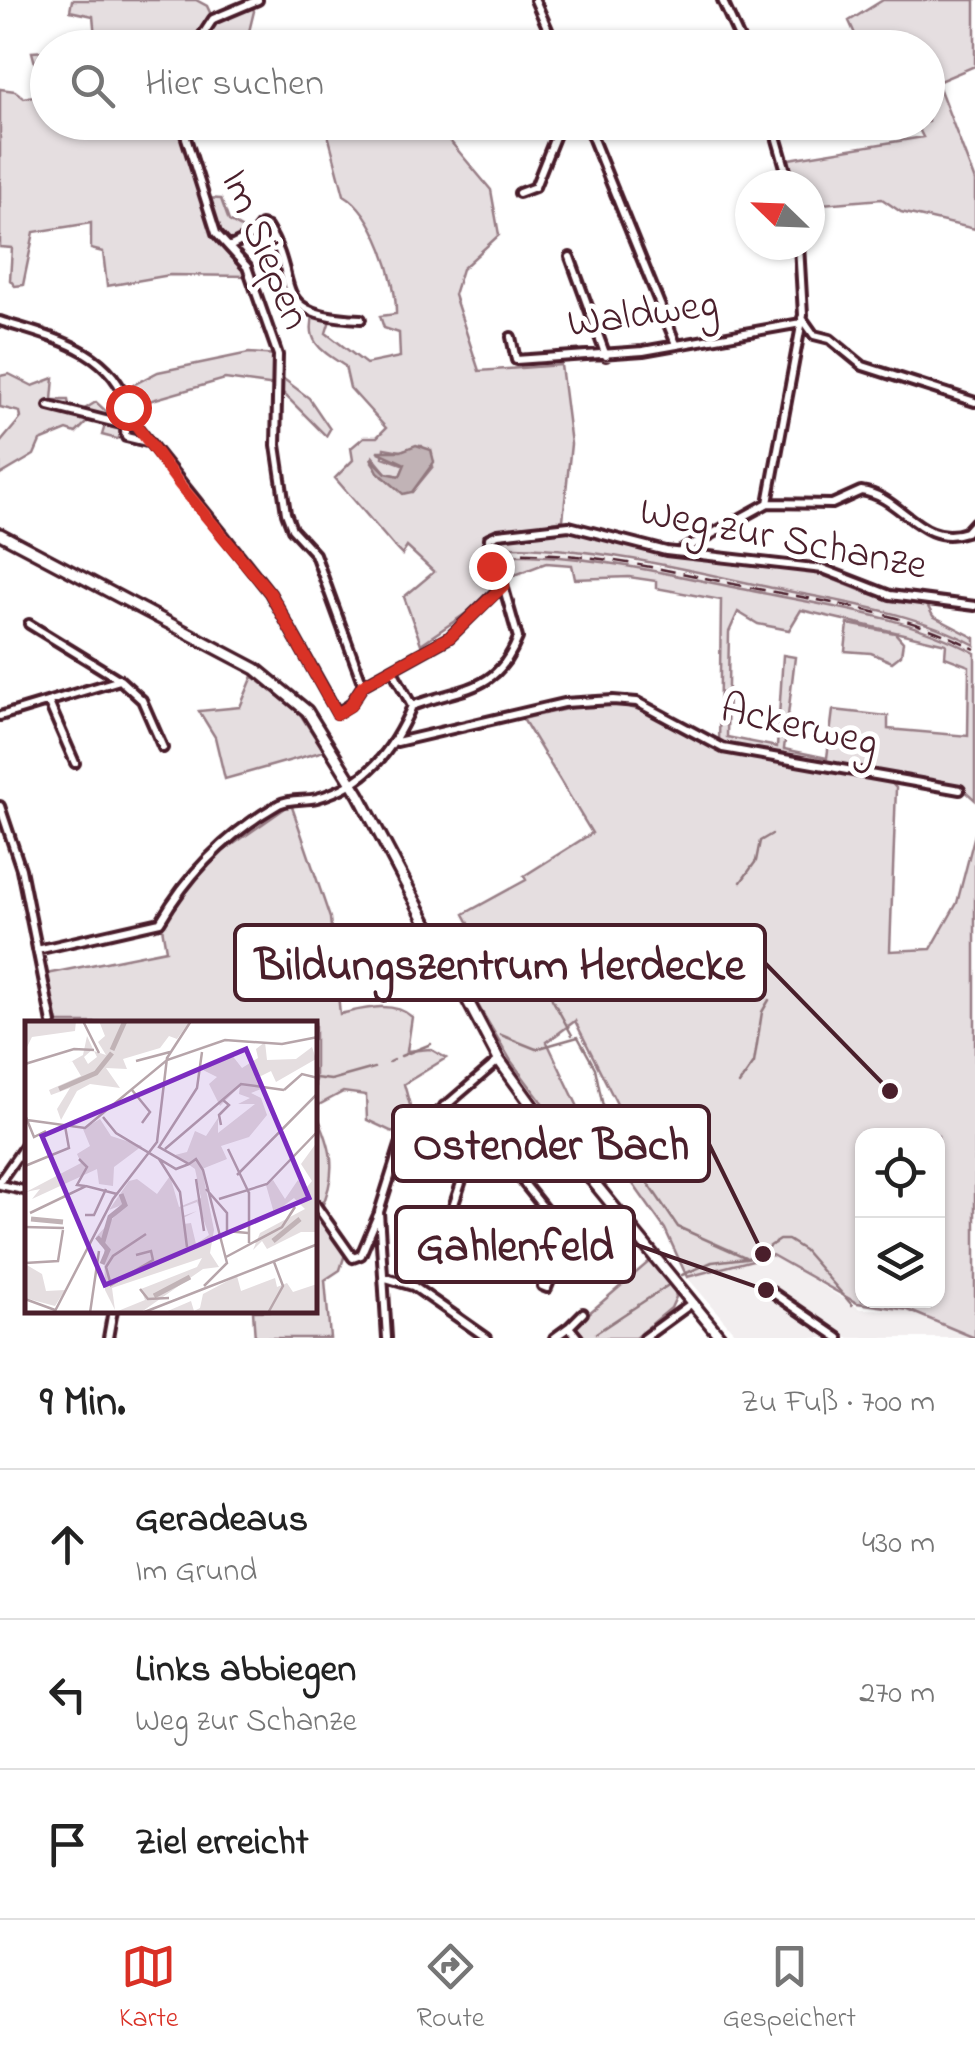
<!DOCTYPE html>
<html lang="de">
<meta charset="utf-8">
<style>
body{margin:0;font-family:"Indie Flower",sans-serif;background:#f2f2f2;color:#222}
.controls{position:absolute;right:30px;bottom:30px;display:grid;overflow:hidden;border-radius:20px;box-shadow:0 2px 8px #0004}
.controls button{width:90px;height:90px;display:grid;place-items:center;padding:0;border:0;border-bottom:2px solid #e0e0e0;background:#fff;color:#222;font:50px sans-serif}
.compass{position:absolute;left:735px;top:170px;width:90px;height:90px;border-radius:50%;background:#fff;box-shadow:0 2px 8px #0004;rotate:293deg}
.stop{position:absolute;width:30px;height:30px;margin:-22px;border:8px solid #d93025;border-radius:50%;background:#fff}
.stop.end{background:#d93025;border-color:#fff;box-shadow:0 2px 10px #0008}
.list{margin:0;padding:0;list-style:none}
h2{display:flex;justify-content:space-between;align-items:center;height:130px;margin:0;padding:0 40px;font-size:42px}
h2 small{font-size:32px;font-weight:400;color:#767676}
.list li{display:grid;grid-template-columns:65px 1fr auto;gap:30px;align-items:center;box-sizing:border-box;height:150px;padding:0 40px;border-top:2px solid #e0e0e0}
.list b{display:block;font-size:38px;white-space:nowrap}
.list p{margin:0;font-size:32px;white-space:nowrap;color:#767676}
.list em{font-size:32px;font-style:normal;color:#767676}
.icon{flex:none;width:55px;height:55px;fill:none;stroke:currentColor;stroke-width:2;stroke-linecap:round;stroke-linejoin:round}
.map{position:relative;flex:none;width:975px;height:1338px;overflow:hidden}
.search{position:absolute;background:#fff;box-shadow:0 2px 8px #0004;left:30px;right:30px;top:30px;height:110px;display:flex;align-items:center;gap:25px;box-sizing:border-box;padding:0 35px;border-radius:55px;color:#767676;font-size:38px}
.sheet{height:580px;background:#fff}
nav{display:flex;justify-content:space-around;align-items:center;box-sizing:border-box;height:140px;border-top:2px solid #e0e0e0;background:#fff;font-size:28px;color:#767676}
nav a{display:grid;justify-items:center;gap:5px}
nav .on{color:#d93025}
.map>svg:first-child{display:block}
.built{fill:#f2eeef}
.green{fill:#e5dee0;stroke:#987e86;stroke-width:2.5;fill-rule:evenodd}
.water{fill:#c1b3b6;stroke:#91787e;stroke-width:2.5}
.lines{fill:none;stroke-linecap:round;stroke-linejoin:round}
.stream{stroke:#91787e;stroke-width:2.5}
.street-casing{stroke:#4a1f2b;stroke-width:14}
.secondary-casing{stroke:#4a1f2b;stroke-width:16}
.street{stroke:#fff;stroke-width:6}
.secondary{stroke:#fff;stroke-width:9}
.rail{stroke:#4a1f2b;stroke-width:2.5;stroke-dasharray:15 8;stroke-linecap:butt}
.route{stroke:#d93025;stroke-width:12}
.labels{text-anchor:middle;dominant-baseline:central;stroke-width:10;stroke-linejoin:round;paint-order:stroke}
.street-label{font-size:42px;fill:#4a1f2b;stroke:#fff}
.inset-river{fill:none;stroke:#c1b3b6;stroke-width:5}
.inset-road{fill:none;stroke:#b7a5aa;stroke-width:2.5}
.view{fill:#7b2cbf;fill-opacity:0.15;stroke:#7b2cbf;stroke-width:5}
.inset-edge{fill:none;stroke:#4a1f2b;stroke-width:5}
.leader{fill:none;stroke:#4a1f2b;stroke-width:4}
.callout-dot{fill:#4a1f2b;stroke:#fff;stroke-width:4}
.callout{fill:#fff;stroke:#4a1f2b;stroke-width:4}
.callout-label{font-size:45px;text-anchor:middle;font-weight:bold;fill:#4a1f2b}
</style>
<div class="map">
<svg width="975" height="1338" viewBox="0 0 975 1338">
<rect width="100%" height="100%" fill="#fff"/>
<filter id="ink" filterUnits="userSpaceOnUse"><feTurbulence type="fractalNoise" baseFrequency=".01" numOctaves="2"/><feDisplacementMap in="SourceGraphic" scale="20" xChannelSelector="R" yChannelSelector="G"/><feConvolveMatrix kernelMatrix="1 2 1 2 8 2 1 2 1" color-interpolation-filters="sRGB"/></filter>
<g filter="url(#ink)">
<path class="built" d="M499 546 586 553 875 609 958 636 975 645V653L931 632 874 615 623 565 562 556 500 555Z
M772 1255 860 1309 908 1310 937 1316 975 1338H739L687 1277Z"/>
<path class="green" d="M72 0H196L207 6 213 19 251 3 254 11 245 48 96 47 93 16 70 11Z
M883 0H975V66L937 82 975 181V229L901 212 882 199 810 205V185H795L789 159 923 137 916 123 928 122V48L861 47 849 21Z
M47 51 48 122 181 123 206 198 221 199 229 221 253 235 230 247 251 276 170 275 107 286 103 252 91 249V223L34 232 23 285 15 286 10 280 12 248 0 247V89L15 91 24 98 43 94 32 52Z
M325 123H435L491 190 499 235 462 269 454 295 479 371 561 365 571 444 563 520 489 534 484 548 494 587 478 605 421 644 404 597 434 572 407 547 402 555 397 550 335 478 353 460 351 448 364 437H377L386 428 350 388 345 366C322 351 305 343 314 313L331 317 326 333 366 364 400 357 399 333 384 328 380 316 396 314C397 280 374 212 344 195ZM416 446H422L433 466 412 492 383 477 372 462 373 457 386 473 400 476 405 465 383 457 384 448 401 451Z
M249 353 278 355 277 374 309 398 330 429 326 436 276 386 225 379 128 407 115 383 127 388 158 372Z
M9 374 33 386 54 378 52 400H68L70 410 78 413 96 402 110 415H128L125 435 117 439 102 435 105 425 88 421 76 433 67 430 40 441 34 455 0 475V443L21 418 20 412 0 407V376Z
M562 528 662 554 810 570 867 593 926 603 933 616 975 638V645C910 610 834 601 763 586 677 568 587 545 499 547L500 555C584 553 666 574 748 590 825 606 905 615 975 653V800L961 787 885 776 896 788 890 951 931 949 957 903 975 834V1338L908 1310 857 1303 772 1255 687 1277 665 1229 601 1139 622 1114 575 1021 547 1042 590 1132 567 1136 511 1061 452 961 482 948 464 914 526 880 524 876 592 833 523 719C625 694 628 701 719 747L721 600 656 588V581L629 577 575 579 572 565 546 563 510 577C494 570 485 553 495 537ZM801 610 946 644 945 657 969 666 968 736 888 729V716L833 710 827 758 784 749 795 657 783 655 777 747 727 737 729 632 738 612 758 624 789 630ZM862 1136H938V1300H862Z
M848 624 895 633 903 642 901 655 892 662 871 653 845 651Z
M253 676 300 714 324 751 225 779 215 737 199 711 240 707Z
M291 804 330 918 340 1014C363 1009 393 1000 412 1017L407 1051 430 1049 446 1058 404 1084 415 1123 401 1136 367 1120 366 1095 343 1092 315 1107V1023H55L46 974 166 950 162 927 205 864Z
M315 1110C332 1147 339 1171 320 1211L346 1251 340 1270 325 1280 330 1338H255L253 1311 315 1310Z
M651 1260 674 1287 676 1297 671 1308 635 1338H583L574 1326Z"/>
<path class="water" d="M416 445 431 450 434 462 412 492 403 494 378 472 371 458 386 473 400 476 405 464 377 451H401Z"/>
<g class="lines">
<path class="stream" d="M741 882 756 861 760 841 772 834
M541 960 552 999 572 1035
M501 1035 536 1049 578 1037 595 1068 612 1150 644 1177 678 1227 745 1257
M401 1056 431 1044
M389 1062 393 1060
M315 1078 331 1080 374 1068
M739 1084 754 1063 762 1012 769 1000
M682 1275 712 1262 754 1257 779 1240H788L804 1250 852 1305
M596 1333 667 1286"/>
<g class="street-casing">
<path id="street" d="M535 0 556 48
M722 0 744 48
M194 48 213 19 258 0
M181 122 216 233 247 267 278 355 276 445 286 513 292 529 315 554 363 685
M586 122 676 344
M772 122 790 185
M519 193 535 187 561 122
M229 247 253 235 261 225 267 227C303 283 265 315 361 319
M570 257 606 356
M802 318 814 335 830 339 863 366 975 402
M0 321C49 337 112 348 128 407 131 419 122 426 126 437L147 442
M511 337 516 360 643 351 801 323
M49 406 125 425
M127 421 134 423 270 593 337 713 350 705 363 685 450 637 503 585 488 558 489 538 498 534 569 526 666 551 823 569 890 595 975 606
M768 503 803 315 799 245
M768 503 832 504 861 491C902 496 920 548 966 532L975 522
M681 551 768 503
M29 624 120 680
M392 669 412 706
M49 703 75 763
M0 716 120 680 142 700 163 748
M397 742 564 703 613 700 637 702 723 748 960 790
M0 806 21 869 52 1023
M37 950 160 922C189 872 228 833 279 804 290 798 305 801 317 798 367 784 392 752 412 706 461 687 496 694 518 638L503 585
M444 1106 499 1152 563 1232 565 1244 547 1288 542 1286
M478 1132 448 1222 490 1250
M0 1181 28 1141
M0 1185 28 1191
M315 1204 353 1258 361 1255 378 1215
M386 1278 413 1286 487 1338
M772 1292 839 1338
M108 1338 113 1310
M387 1338 379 1212 400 1145 499 1060
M554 1338 569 1327
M578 1338 569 1327 583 1313
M644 1338 692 1303"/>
</g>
<g class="secondary-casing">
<path id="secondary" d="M0 534 256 669 307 711 359 795 499 1060 538 1114 721 1338"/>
</g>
<use href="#street" class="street"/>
<use href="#secondary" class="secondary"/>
<path class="rail" d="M500 553C584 550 666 570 748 587 825 602 905 612 975 649"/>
</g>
</g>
<g class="lines" filter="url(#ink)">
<path class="route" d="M128 407 127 421 134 422 180 485 270 593 337 714 350 706 363 685 450 637 504 585 491 566"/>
</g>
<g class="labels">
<g class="street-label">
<text transform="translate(264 250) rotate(67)">Im Siepen</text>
<text transform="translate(643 315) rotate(-8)">Waldweg</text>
<text transform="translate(783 540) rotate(11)">Weg zur Schanze</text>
<text transform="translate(799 727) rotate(13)">Ackerweg</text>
</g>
</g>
<g transform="translate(25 1021)">
<rect width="292" height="292" fill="#fff"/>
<path d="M51 0 50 10 7 16 0 30 1 0ZM74 0H165L152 18 144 15 135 27 98 38 102 48 81 47 95 67 65 63 52 70 36 99 32 88 45 67 26 74 24 69 56 55 47 40 42 43 58 34 62 15 68 28 59 36 63 43 72 36 69 30 81 34 73 21 80 15ZM240 21 242 39 271 38 287 26 291 38 251 61 246 50 234 56 236 68 226 72 236 77 242 94 224 116 196 125 202 138 177 148 189 209 185 232 194 246 178 248 115 292H88L120 279 116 268 172 246 177 237 87 267 90 289 80 269 79 228 71 216 102 182 84 189 104 160 112 158 132 173 145 155 154 186 176 177 170 148 150 134 162 131 170 110 181 115 193 97V112L230 83H213L225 77 214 73 215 65 195 85 184 63 192 56 178 49 206 33 217 47 233 37 231 28ZM172 181 184 214 171 223 166 202 159 203 158 197 172 190 158 195 156 187ZM75 98 86 115 117 125 89 146 88 165 74 163 72 148 7 178 15 168 1 171 56 142 52 133 65 125 58 108ZM292 121V211H276L242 228 237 220 228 229 235 212 280 188 269 177 249 192 241 164 248 159 260 178 273 159 282 166 287 160 276 143ZM0 243 17 253 21 270 40 269 30 285 0 277ZM212 255 216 270 250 257 252 266 262 262 268 271 292 263V292H138L166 280 169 290 175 287 178 273Z" fill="#e5dee0" fill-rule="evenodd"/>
<path class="inset-river" d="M87 29 100 0M34 68 71 52 87 32M6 198 38 201M72 216 83 229 77 243M248 220 275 198M77 224 85 196 100 184 96 173M129 275 165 256"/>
<path class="inset-road" d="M58 0 74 32M177 31 172 67 134 126 164 143 171 138 178 149 202 242 179 265M111 40 145 31M0 43 49 28 69 29M107 69 125 91 117 102M259 69 277 53 293 57M0 94 9 116 21 110M78 96 91 112 151 148 164 143M2 99 60 107 142 39 200 19 257 23 293 16M196 104 194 94 204 84 198 79M140 128 216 63 259 69M203 128 224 172M54 138 62 146 52 164 60 165M134 138 155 171 162 226M0 145 44 127 40 105M212 154 293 72M171 158 179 210M181 168 202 192V210L223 212M194 178 242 163 293 110M5 192 61 165 92 173M60 194H69L81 168M0 206 39 207M224 222V171M111 234 126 230 128 239 86 264 81 246 88 235 121 213M201 236 257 206 270 186M0 242 33 240 38 209M115 268 123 278 144 277M0 278 30 289M29 292 88 178 132 121 142 37 166 0M65 292 74 230M117 292 293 223M243 292 258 265 249 241"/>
<path class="view" d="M221 28 284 177 80 264 17 115Z"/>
<rect width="292" height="292" class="inset-edge"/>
</g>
<path class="leader" d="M890 1091L765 963M763 1254L709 1144M766 1290L634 1244"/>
<g class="callout-dot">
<circle cx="890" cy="1091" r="10"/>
<circle cx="763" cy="1254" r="10"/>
<circle cx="766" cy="1290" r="10"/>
</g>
<g class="callout">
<rect x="235" y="925" width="530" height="75" rx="10"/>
<rect x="393" y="1106" width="316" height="75" rx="10"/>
<rect x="396" y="1207" width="238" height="75" rx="10"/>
</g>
<g class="callout-label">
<text x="500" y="979">Bildungszentrum Herdecke</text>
<text x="551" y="1159">Ostender Bach</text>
<text x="515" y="1260">Gahlenfeld</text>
</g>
</svg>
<div class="controls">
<button><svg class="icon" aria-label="locate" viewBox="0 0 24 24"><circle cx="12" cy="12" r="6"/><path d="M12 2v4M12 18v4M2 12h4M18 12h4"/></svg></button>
<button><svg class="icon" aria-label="layers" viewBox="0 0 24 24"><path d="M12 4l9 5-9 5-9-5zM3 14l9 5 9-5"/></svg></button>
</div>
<svg class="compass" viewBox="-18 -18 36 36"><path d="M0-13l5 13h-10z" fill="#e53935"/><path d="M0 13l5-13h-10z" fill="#767676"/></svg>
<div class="stop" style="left:128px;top:407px"></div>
<div class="stop end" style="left:491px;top:566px"></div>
<div class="search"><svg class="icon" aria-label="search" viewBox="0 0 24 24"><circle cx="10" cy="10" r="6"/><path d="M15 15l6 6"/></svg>Hier suchen</div>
</div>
<section class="sheet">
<h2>9 Min.<small>Zu Fuß · 700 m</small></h2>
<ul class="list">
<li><svg class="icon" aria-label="ahead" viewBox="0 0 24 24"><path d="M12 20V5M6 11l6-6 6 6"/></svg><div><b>Geradeaus</b><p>Im Grund</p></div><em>430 m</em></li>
<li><svg class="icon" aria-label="left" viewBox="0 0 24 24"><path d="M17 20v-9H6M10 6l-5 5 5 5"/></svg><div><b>Links abbiegen</b><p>Weg zur Schanze</p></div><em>270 m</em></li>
<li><svg class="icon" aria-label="arrive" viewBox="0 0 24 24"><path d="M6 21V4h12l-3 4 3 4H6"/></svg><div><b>Ziel erreicht</b></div></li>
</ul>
</section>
<nav>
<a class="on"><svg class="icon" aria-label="map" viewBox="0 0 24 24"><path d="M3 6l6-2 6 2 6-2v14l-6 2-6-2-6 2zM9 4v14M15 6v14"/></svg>Karte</a>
<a><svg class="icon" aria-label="directions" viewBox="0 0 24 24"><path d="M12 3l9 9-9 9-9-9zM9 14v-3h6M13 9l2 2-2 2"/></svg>Route</a>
<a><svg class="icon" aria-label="saved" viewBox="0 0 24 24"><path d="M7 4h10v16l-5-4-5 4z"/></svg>Gespeichert</a>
</nav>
